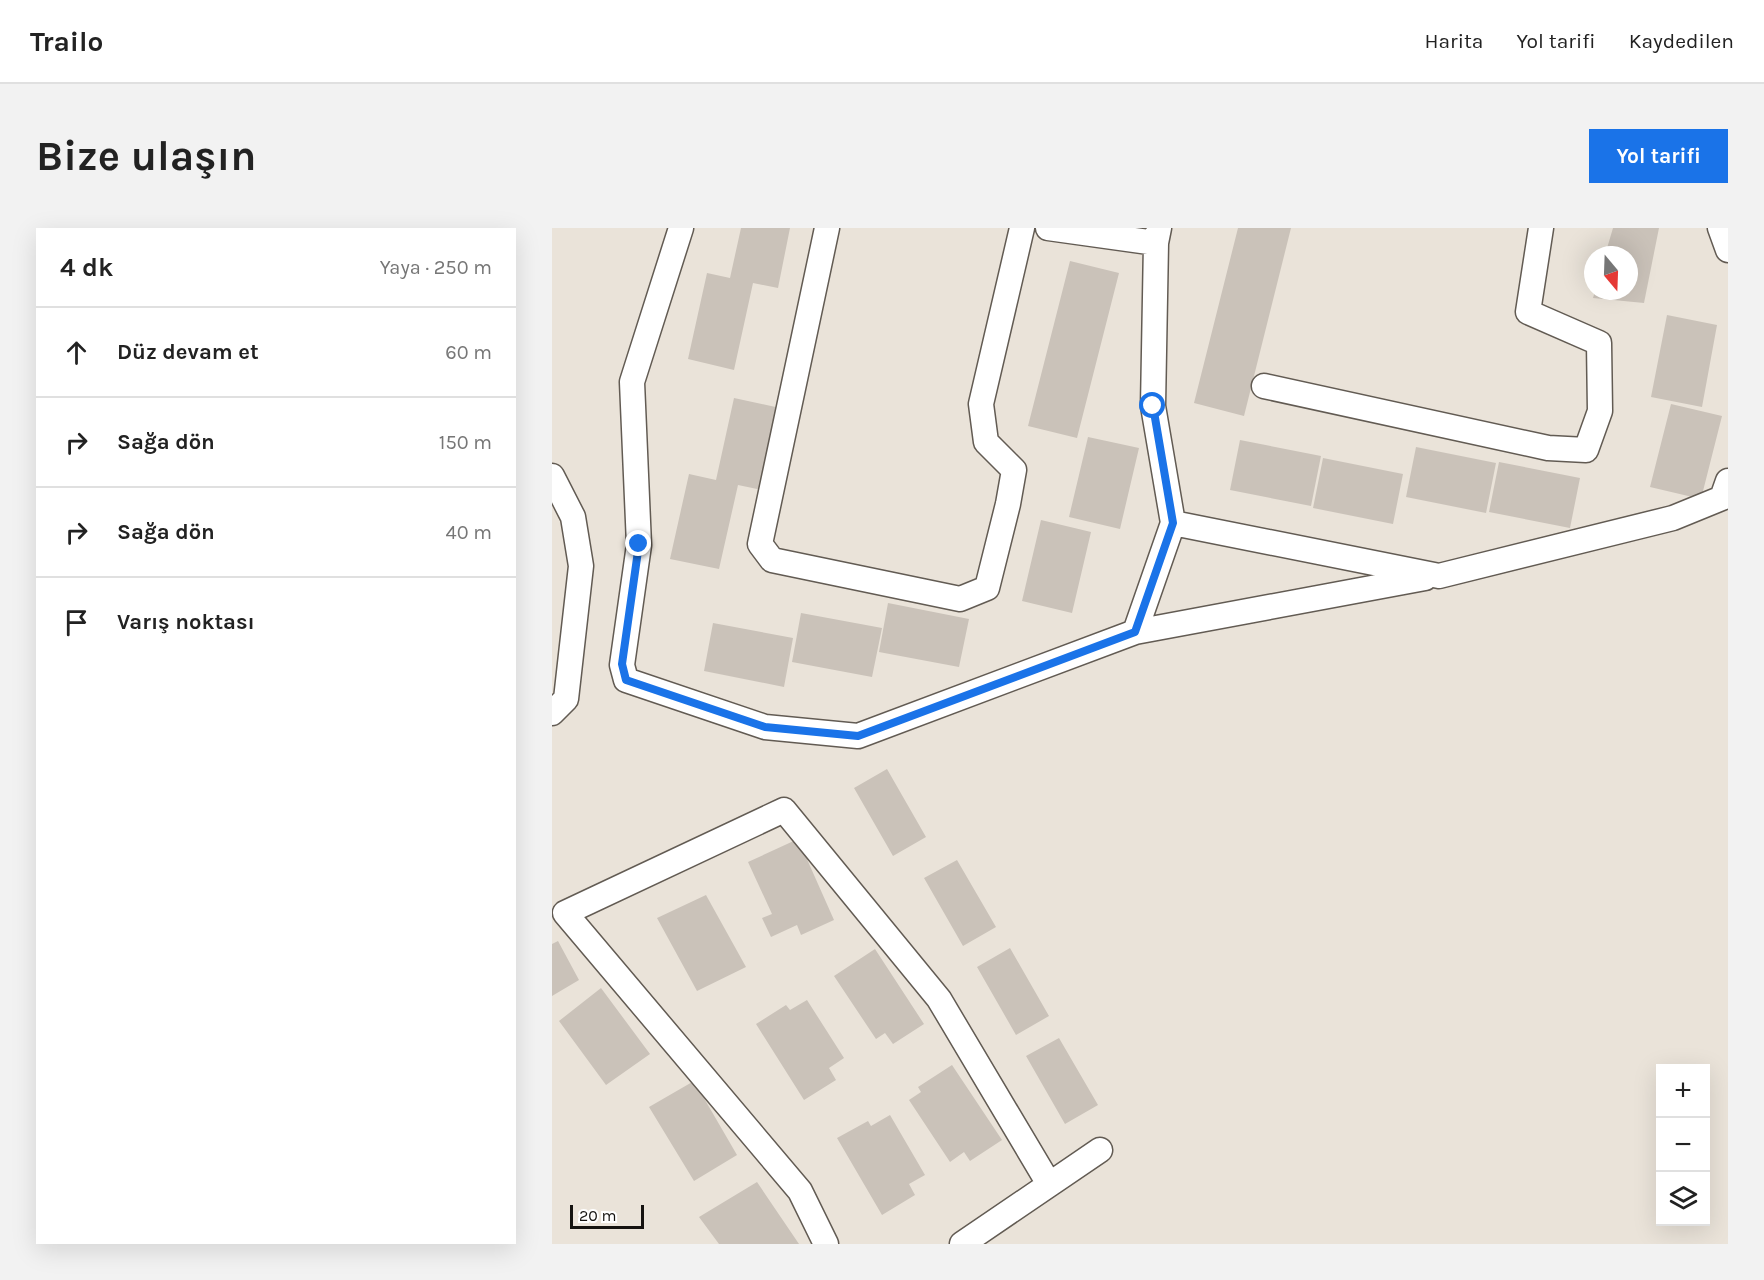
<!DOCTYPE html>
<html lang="tr">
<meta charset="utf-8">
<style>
body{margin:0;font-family:Karla,sans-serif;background:#f2f2f2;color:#222}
.controls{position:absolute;right:18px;bottom:18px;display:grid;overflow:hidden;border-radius:0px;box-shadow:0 6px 24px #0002}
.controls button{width:54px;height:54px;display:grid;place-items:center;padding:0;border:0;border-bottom:2px solid #e0e0e0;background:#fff;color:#222;font:30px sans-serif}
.compass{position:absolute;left:1032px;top:18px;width:54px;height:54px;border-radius:50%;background:#fff;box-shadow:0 6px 24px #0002;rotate:161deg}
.scale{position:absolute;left:18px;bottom:15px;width:74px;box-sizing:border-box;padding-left:6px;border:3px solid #151310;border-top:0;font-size:16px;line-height:21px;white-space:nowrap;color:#151310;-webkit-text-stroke:4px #fff;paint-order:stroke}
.stop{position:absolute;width:18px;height:18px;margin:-14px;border:4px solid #1a73e8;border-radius:50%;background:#fff}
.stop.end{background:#1a73e8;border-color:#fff;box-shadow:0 2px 6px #0008}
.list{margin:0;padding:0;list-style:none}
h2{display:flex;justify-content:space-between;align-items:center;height:78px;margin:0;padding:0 24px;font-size:26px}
h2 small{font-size:20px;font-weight:400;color:#767676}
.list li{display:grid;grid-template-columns:39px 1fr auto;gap:18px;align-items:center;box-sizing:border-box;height:90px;padding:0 24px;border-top:2px solid #e0e0e0}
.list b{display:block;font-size:22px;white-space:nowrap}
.list em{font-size:20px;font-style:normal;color:#767676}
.icon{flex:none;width:33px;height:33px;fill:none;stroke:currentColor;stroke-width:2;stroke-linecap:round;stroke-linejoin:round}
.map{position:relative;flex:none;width:1176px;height:1016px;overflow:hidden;border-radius:0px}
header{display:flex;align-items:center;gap:36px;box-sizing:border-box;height:84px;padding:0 30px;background:#fff;border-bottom:2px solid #e0e0e0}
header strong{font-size:28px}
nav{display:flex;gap:33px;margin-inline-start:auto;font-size:21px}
.intro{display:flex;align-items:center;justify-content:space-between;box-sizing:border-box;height:144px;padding:0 36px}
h1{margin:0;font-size:42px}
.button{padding:15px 27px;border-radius:0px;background:#1a73e8;color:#fff;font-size:21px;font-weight:700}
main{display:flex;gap:36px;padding:0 36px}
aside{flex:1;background:#fff;border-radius:0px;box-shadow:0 6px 24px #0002}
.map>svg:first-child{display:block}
.building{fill:#cac2b9}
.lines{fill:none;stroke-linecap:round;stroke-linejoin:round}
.minor-casing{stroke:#625b53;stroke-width:27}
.minor{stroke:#fff;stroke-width:24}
.route{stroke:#1a73e8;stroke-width:8}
</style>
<header>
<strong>Trailo</strong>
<nav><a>Harita</a><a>Yol tarifi</a><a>Kaydedilen</a></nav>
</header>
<div class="intro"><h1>Bize ulaşın</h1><a class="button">Yol tarifi</a></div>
<main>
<aside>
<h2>4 dk<small>Yaya · 250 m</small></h2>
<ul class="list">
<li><svg class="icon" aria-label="ahead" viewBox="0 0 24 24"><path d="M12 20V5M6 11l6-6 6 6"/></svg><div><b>Düz devam et</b></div><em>60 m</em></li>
<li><svg class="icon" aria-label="right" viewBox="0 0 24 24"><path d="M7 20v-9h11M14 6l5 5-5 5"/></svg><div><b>Sağa dön</b></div><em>150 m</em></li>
<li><svg class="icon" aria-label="right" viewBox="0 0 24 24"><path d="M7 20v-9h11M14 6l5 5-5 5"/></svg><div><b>Sağa dön</b></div><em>40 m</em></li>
<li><svg class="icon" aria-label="arrive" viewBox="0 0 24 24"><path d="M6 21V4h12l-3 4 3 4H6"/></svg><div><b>Varış noktası</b></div></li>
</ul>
</aside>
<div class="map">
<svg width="1176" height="1016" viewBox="0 0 1176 1016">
<rect width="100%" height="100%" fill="#eae3d9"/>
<path class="building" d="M189 0H238L226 60 201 55 182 142 136 131 155 45 178 50Z
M686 0H739L692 188 642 175Z
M1061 0H1107L1092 75 1041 70 1043 63H1077V27H1053Z
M518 33 567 45 525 210 476 198Z
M1115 87 1165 97 1150 179 1099 169Z
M182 170 228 180 210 262 186 257 167 341 118 331 137 246 164 252Z
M1119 176 1170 188 1149 271 1098 259Z
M536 209 587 220 568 301 517 289Z
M688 212 769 228 759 278 678 262Z
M864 219 944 235 934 285 854 269Z
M771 230 851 246 841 296 761 280Z
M947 234 1028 250 1018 300 937 284Z
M489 292 539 304 520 385 470 373Z
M336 375 417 391 407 439 327 424Z
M249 385 330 400 320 449 240 434Z
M161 395 241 410 232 459 152 443Z
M335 541 374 609 341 628 302 560Z
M246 611 282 692 249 707 245 697 219 709 210 690 220 686 196 634Z
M405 632 444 699 411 718 372 650Z
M154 667 194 739 145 763 105 690Z
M6 713 27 752 0 768V716Z
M458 720 497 788 464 807 425 739Z
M323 721 372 796 341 816 333 805 324 811 282 748Z
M49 760 98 826 54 857 7 793Z
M255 772 292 830 277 840 284 852 252 872 204 796 234 777 238 782Z
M507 810 546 877 513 896 474 828Z
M400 837 450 912 418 933 412 924 398 934 357 872 369 864 366 859Z
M142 853 185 927 142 953 97 879Z
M338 887 373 947 357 956 363 967 330 987 285 910 316 893 319 898Z
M205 954 247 1016H167L147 989Z"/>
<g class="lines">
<g class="minor-casing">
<path id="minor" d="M129 0 80 154 87 317 70 437 74 452 213 499 306 508 583 404 621 295 601 178 604 15 607 0
M275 0 208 316 220 332 408 371 435 360 456 276 462 242 434 214 429 176 470 0
M496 0 604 15
M1168 0 1176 22
M712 158 996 220 1034 222 1048 183 1047 115 976 84 989 0
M0 248 21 289 29 338 14 471 0 485
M621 295 887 348 1121 290 1170 270 1176 253
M583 404 873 350
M274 1016 248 963 13 685 232 582 387 771 497 956
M410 1016 548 922"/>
</g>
<use href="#minor" class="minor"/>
</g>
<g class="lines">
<path class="route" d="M87 316 70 436 74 452 213 499 306 508 583 404 621 295 601 178"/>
</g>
</svg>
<div class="controls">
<button>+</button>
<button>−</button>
<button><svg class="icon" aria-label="layers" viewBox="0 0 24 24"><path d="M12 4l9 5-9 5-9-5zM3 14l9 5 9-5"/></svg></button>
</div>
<svg class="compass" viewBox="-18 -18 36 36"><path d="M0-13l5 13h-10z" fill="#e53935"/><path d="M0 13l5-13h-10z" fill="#767676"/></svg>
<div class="scale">20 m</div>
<div class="stop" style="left:601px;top:178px"></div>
<div class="stop end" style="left:87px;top:316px"></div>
</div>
</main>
